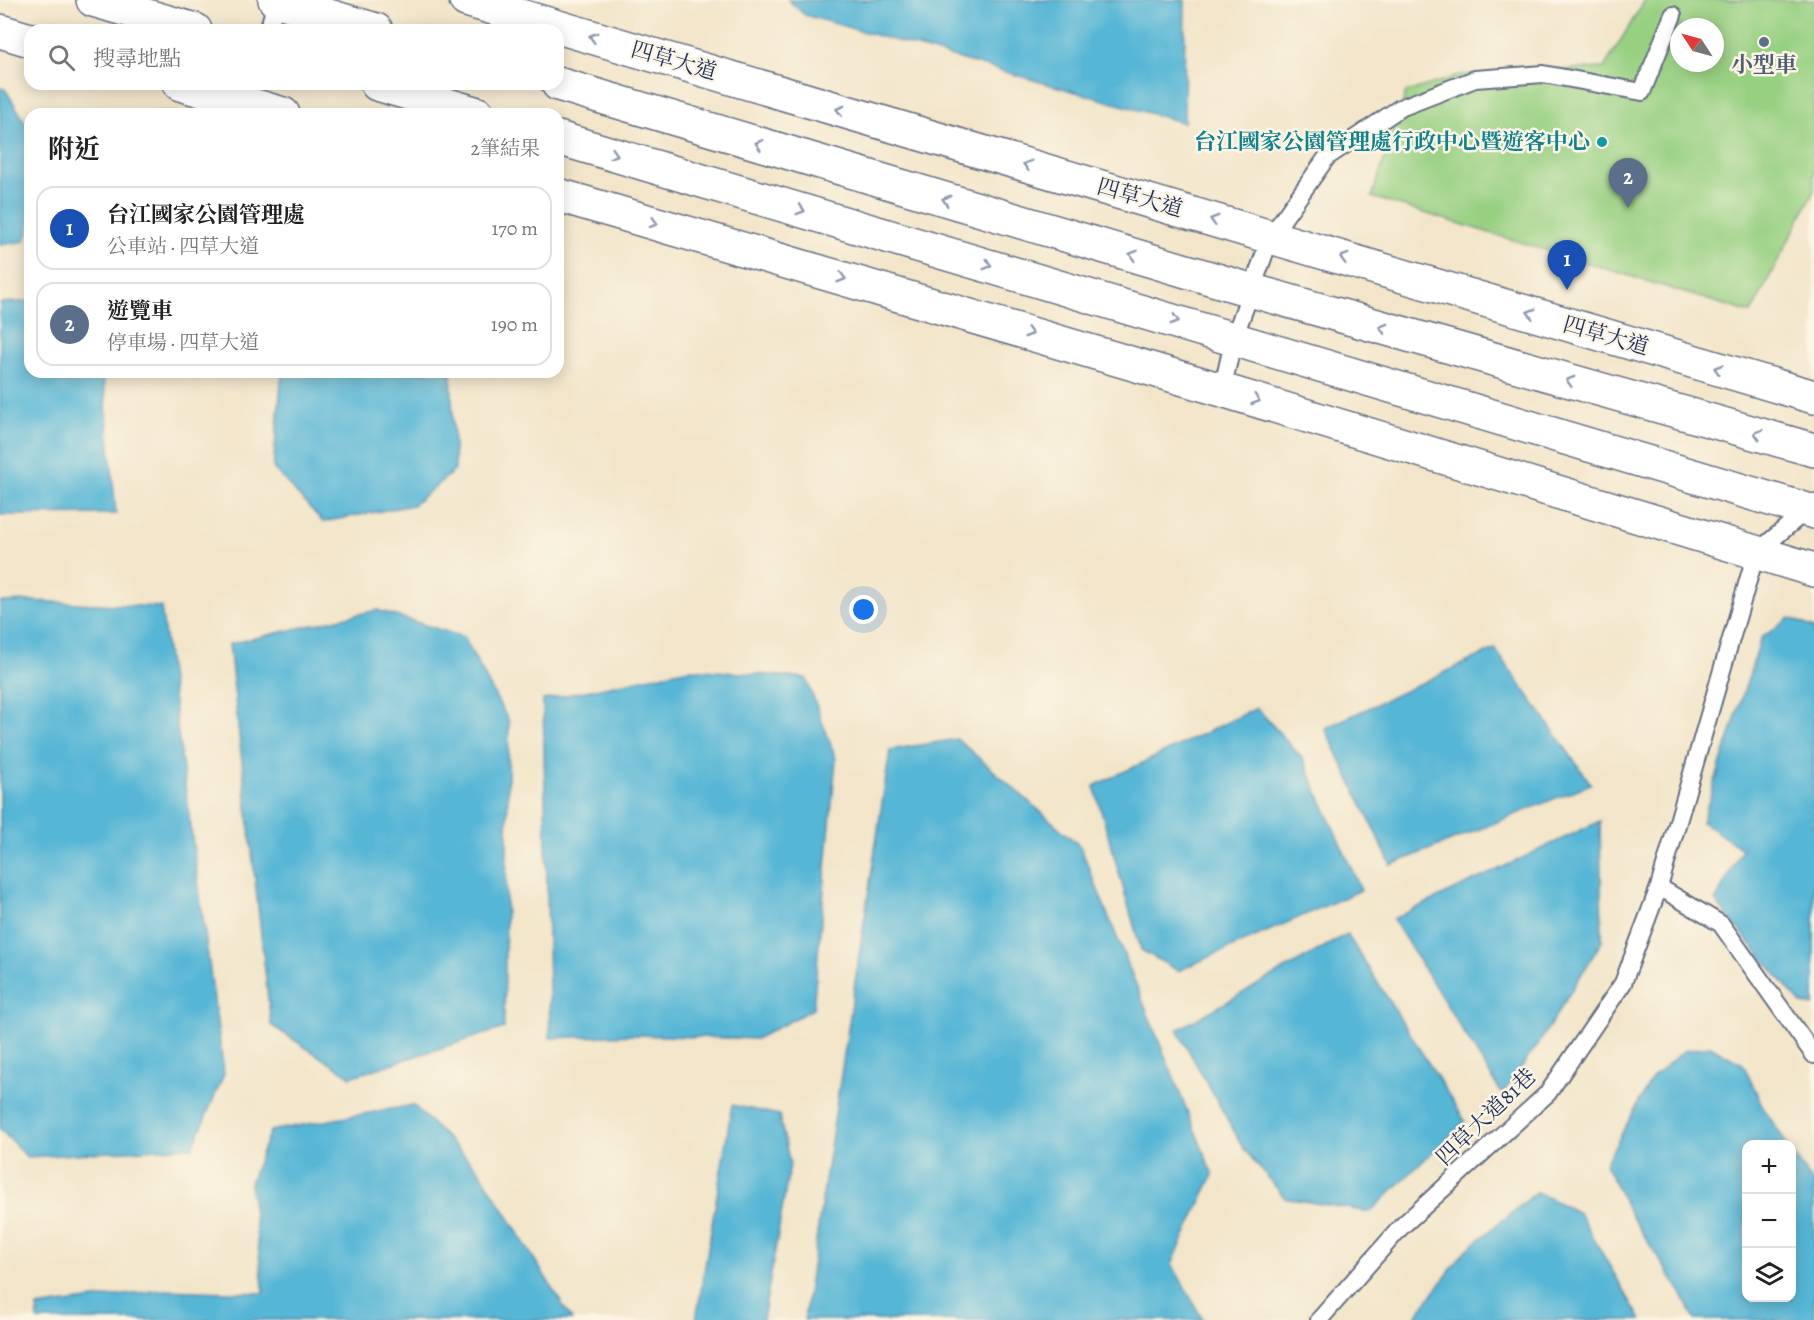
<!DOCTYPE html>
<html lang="zh-TW">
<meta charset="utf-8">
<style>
body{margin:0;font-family:Alegreya,"Noto Serif TC",serif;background:#f2f2f2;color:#222}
.controls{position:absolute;right:18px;bottom:18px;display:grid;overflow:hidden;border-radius:12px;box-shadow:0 3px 15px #0003}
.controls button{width:54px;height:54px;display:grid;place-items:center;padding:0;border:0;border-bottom:2px solid #e0e0e0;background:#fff;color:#222;font:30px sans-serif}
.compass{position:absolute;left:1670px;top:18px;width:54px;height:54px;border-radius:50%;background:#fff;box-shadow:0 3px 15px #0003;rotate:306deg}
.you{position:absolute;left:864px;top:610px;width:21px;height:21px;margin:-15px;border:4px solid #fff;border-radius:50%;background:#1a73e8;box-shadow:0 0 0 9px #1a73e833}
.badge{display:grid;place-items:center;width:39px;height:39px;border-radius:50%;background:#db2777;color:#fff;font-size:20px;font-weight:700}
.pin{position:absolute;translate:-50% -50px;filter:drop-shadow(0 2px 3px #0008)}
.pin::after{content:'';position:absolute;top:32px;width:21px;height:18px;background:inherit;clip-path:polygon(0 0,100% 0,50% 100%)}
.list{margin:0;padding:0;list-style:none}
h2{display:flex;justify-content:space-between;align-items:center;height:78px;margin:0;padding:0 24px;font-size:26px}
h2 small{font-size:20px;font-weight:400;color:#767676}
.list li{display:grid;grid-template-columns:39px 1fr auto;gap:18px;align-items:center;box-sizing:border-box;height:84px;margin:0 12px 12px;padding:0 12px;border:2px solid #e0e0e0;border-radius:18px}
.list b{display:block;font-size:22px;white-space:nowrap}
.list p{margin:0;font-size:20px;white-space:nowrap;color:#767676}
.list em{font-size:20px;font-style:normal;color:#767676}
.icon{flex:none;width:33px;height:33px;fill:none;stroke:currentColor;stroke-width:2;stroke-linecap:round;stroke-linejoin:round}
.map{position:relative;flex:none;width:1814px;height:1320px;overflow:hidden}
.search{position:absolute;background:#fff;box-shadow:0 3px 15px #0003;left:24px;top:24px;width:540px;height:66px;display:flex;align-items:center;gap:15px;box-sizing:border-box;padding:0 21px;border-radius:18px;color:#767676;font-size:22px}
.panel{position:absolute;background:#fff;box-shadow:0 3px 15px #0003;left:24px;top:108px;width:540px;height:270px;border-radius:18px}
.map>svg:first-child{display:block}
.green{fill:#98d082;stroke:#5a8070;stroke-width:1.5;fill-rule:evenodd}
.water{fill:#57b6d5;stroke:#39729a;stroke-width:1.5}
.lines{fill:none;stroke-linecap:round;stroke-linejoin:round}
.service-casing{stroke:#666f83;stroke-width:20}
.tertiary-casing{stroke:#666f83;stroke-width:36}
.service{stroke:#fff;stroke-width:16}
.tertiary{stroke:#fff;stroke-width:33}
.oneway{stroke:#8d97ae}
.service-dot{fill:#5c6f8a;stroke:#fcf5e5;stroke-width:2}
.culture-dot{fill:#0f9aa8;stroke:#fcf5e5;stroke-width:2}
.labels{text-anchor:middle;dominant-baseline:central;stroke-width:5;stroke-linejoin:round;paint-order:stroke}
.street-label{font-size:22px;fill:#1b2f5e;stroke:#fcf5e5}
.service-label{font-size:22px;font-weight:bold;fill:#4e5e75;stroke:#fcf5e5}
.culture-label{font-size:22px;font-weight:bold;fill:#0d838f;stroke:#fcf5e5;text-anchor:end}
</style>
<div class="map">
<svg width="1814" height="1320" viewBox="0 0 1814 1320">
<rect width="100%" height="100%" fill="#fcf5e5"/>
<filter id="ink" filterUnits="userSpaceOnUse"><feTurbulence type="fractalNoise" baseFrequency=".0167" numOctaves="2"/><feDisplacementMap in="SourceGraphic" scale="12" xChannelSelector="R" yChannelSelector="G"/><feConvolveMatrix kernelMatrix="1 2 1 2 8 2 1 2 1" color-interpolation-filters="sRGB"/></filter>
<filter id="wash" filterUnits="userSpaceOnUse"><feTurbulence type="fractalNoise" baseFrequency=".008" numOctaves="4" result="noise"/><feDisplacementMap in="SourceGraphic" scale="24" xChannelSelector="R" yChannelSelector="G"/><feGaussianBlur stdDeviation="1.35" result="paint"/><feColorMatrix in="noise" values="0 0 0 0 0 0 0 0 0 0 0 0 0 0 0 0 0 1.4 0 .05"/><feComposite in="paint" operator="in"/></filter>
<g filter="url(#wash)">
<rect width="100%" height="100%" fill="#f2e5c9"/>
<path class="green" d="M1645 0H1814V191L1751 313 1372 197 1406 92 1461 75 1604 68ZM1679 27H1715V63H1679Z"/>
<path class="water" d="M788 0H1185L1184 123 805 15Z
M0 88 5 89 30 130V226L25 241 0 245Z
M30 301V372H103L116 514 0 515V303Z
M282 372H451L455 470 413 505 323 522 273 468Z
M30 601 161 607 224 1074 193 1147 27 1157 0 1129V602Z
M377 610 464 637 509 722 504 1028 351 1077 271 1025 229 644Z
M1790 618 1814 628V1006L1801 1004 1715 901 1742 849 1702 822 1761 638Z
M1495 649 1591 784 1391 865 1325 728Z
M689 669 806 678 836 759 813 1009 756 1039 636 1035 550 1038 543 700Z
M1257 708 1303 759 1361 890 1178 971 1141 950 1094 786Z
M957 739 1080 846 1213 1175 1172 1264 1203 1320H804L890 750Z
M1600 821 1602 941 1539 1043 1502 1094 1393 919Z
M1347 934 1465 1121 1370 1212 1285 1198 1244 1149 1177 1030Z
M1710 1046 1743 1064 1764 1109 1787 1144H1746V1298H1792V1152L1814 1184V1320H1695L1681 1293 1630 1214 1605 1164 1652 1078 1684 1051Z
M413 1105 479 1170 572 1320H38L37 1307 161 1290 264 1293 250 1183 270 1131Z
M732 1105 779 1115 790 1164 763 1320H696Z
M1537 1192 1579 1213 1641 1320H1413L1464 1252Z"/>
</g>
<g filter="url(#ink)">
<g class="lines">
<g class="service-casing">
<path id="service" d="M268 30 277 0
M1222 390 1234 338 1271 236 1327 157 1400 108 1475 79 1543 74 1642 92 1673 15
M1659 887 1721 924 1814 1055
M1319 1320 1401 1227 1548 1093 1623 983 1659 887 1756 553 1808 509"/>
</g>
<g class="tertiary-casing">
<path id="tertiary" d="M93 0 195 30
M275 0 376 30
M466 0 1814 397
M0 31 30 40
M180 84 283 114
M377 84 478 114
M558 84 1250 290 1814 450
M558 138 1814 512
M558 195 1222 390 1814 570"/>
</g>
<use href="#service" class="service"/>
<use href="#tertiary" class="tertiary"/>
</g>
<defs><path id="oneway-chevron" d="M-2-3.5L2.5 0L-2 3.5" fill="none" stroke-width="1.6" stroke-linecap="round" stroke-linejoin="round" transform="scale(1.5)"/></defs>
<g class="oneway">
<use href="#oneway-chevron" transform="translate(593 37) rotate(-164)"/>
<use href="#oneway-chevron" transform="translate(840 110) rotate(-164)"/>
<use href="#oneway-chevron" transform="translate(759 144) rotate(-163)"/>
<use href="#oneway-chevron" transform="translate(614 154) rotate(17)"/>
<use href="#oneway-chevron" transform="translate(1027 165) rotate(-164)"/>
<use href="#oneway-chevron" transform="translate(946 200) rotate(-163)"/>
<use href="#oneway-chevron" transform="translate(801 210) rotate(17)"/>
<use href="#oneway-chevron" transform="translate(1214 220) rotate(-164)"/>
<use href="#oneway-chevron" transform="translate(654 223) rotate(16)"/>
<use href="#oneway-chevron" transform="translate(1133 255) rotate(-163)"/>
<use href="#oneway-chevron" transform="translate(1344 258) rotate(-164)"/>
<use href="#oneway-chevron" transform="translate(988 265) rotate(17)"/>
<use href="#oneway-chevron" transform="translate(842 278) rotate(16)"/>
<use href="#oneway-chevron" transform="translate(1531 313) rotate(-164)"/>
<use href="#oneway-chevron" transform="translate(1175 320) rotate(17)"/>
<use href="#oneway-chevron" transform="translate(1383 328) rotate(-164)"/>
<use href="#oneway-chevron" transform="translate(1029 333) rotate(16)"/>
<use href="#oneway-chevron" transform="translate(1718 369) rotate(-164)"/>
<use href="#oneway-chevron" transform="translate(1570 381) rotate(-164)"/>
<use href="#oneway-chevron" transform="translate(1256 400) rotate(17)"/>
<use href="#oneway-chevron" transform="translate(1758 434) rotate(-164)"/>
</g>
</g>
<circle class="service-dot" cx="1764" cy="42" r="6"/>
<circle class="culture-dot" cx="1602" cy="142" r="6"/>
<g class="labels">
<g class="street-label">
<text transform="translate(674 61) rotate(16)">四草大道</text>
<text transform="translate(1140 198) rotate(16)">四草大道</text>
<text transform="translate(1606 336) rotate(16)">四草大道</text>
<text transform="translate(1486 1117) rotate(-44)">四草大道81巷</text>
</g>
<g class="service-label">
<text x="1764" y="65">小型車</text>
</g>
<g class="culture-label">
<text x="1590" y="142">台江國家公園管理處行政中心暨遊客中心</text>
</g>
</g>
</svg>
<div class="controls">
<button>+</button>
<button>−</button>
<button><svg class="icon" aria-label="layers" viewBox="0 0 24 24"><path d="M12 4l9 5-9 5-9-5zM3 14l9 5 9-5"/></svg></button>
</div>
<svg class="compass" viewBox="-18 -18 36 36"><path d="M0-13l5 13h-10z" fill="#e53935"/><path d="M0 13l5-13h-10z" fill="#767676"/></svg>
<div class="you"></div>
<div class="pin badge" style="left:1567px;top:290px;background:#1a4fb4">1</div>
<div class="pin badge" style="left:1628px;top:208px;background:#5c6f8a">2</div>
<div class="search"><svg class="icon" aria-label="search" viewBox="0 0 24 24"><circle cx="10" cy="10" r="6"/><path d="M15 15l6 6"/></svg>搜尋地點</div>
<section class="panel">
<h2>附近<small>2筆結果</small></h2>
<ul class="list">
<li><span class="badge" style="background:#1a4fb4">1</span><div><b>台江國家公園管理處</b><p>公車站 · 四草大道</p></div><em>170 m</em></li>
<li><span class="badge" style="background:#5c6f8a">2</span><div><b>遊覽車</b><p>停車場 · 四草大道</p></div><em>190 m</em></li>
</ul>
</section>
</div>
